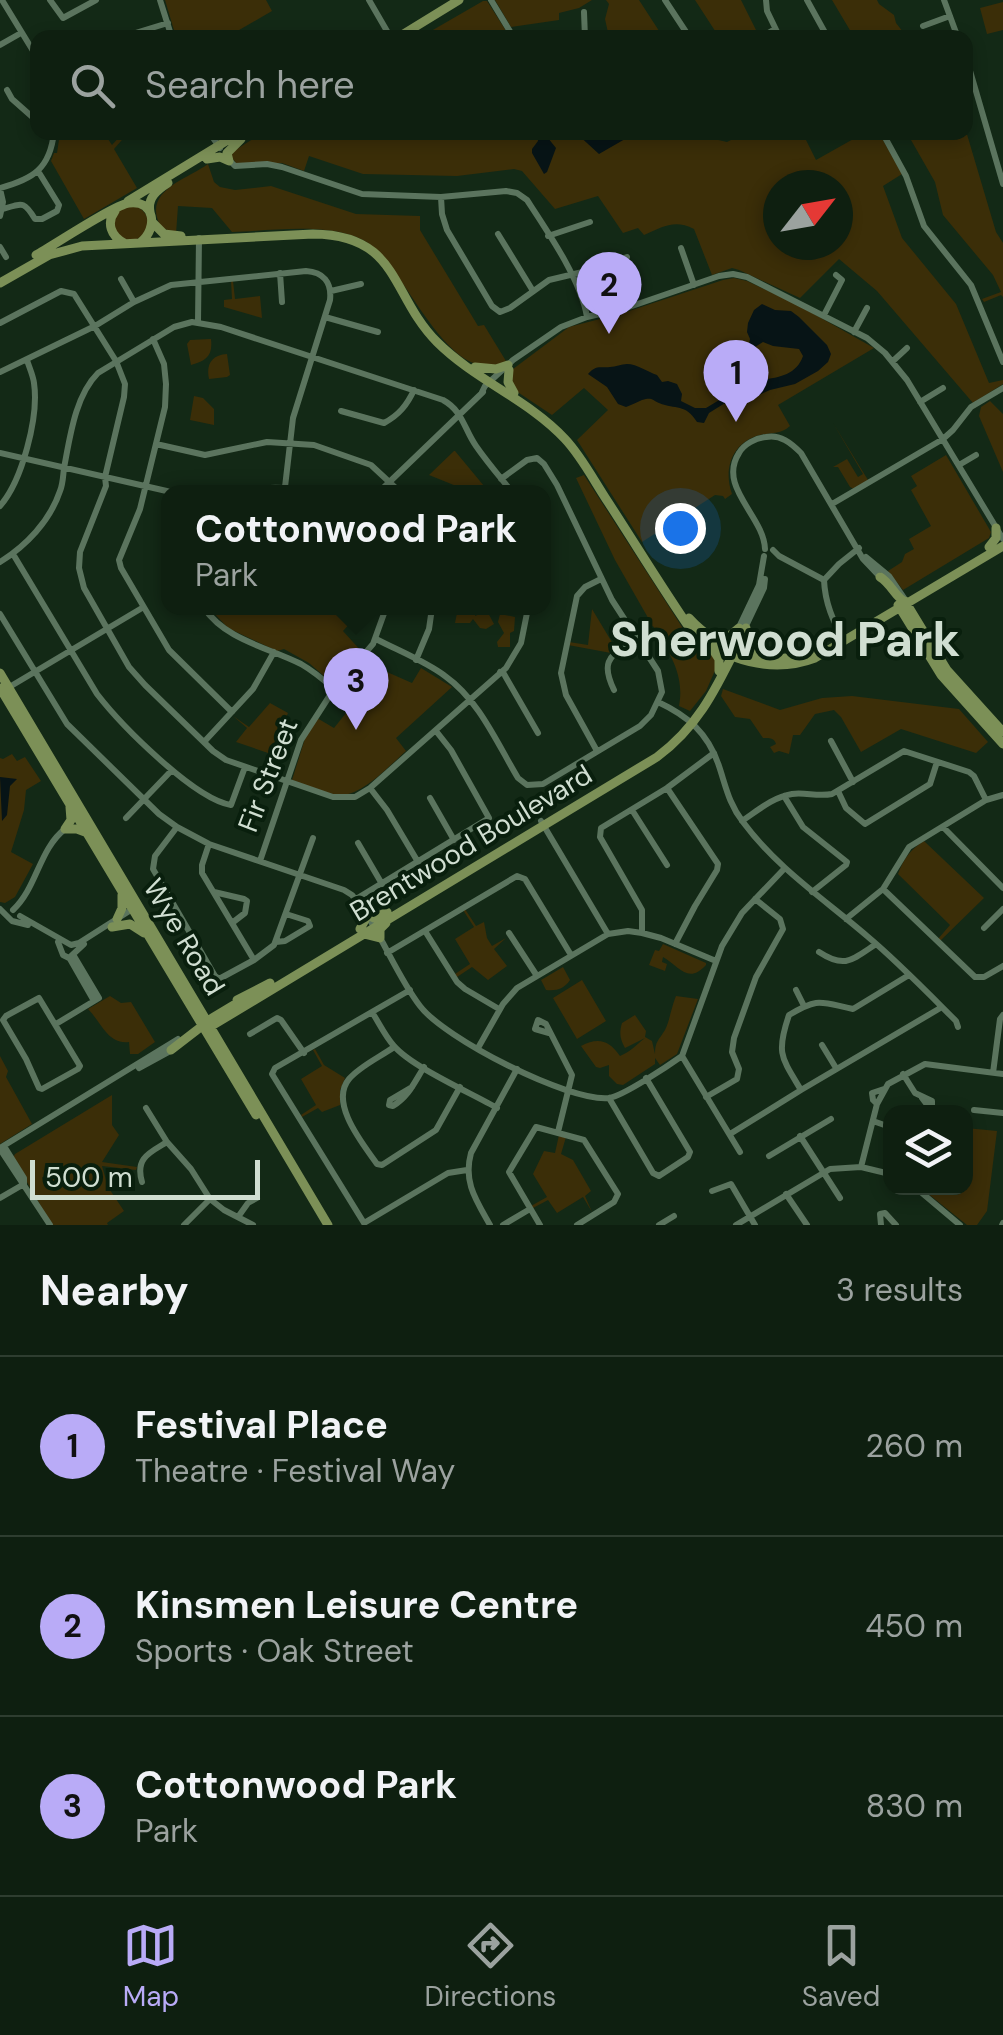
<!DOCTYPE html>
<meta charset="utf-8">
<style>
body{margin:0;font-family:"DM Sans",sans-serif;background:#1c2c1e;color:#f1f3f6}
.controls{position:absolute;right:30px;bottom:30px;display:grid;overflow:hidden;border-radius:20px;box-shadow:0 5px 15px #0003}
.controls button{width:90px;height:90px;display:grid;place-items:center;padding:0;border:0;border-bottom:2px solid #2e3d30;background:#0e1f10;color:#f1f3f6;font:50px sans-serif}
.compass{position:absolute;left:763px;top:170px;width:90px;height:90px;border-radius:50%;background:#0e1f10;box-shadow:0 5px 15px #0003;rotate:59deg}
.scale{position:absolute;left:30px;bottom:25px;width:230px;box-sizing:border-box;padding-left:10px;border:5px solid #d0ded1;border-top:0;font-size:28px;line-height:35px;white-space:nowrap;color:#d0ded1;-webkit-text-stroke:8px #091f0d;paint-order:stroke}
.you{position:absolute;left:680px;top:528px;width:35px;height:35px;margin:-25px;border:8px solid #fff;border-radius:50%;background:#1a73e8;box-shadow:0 0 0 15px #1a73e833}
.badge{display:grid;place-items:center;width:65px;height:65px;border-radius:50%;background:#b9abf7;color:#111;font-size:32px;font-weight:700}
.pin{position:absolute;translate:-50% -82px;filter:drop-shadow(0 2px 5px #0008)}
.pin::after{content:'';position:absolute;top:52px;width:35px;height:30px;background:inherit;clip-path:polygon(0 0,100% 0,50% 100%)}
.popup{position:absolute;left:161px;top:485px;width:390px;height:130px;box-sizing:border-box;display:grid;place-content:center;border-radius:20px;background:#0e1f10;filter:drop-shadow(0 2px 8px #0005);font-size:32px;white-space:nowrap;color:#9ba29f}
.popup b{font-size:38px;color:#f1f3f6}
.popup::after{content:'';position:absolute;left:50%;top:100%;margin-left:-20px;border:20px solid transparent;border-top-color:#0e1f10}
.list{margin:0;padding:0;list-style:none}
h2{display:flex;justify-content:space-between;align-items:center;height:130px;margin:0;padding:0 40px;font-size:42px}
h2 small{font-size:32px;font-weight:400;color:#9ba29f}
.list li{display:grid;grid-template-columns:65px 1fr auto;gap:30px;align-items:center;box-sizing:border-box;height:180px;padding:0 40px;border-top:2px solid #2e3d30}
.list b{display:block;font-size:38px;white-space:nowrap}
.list p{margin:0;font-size:32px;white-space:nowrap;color:#9ba29f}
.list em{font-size:32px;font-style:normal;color:#9ba29f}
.icon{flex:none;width:55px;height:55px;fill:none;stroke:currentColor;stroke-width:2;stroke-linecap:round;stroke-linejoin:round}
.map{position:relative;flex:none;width:1003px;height:1225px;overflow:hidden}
.search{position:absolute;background:#0e1f10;box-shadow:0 5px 15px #0003;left:30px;right:30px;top:30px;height:110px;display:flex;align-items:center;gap:25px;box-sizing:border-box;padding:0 35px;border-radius:20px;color:#9ba29f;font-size:38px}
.sheet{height:670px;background:#0e1f10}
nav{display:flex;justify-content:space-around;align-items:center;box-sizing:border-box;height:140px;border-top:2px solid #2e3d30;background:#0e1f10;font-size:28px;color:#9ba29f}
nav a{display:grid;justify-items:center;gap:5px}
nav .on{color:#b9abf7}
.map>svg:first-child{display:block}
.green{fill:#3b2e08;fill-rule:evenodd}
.water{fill:#071416;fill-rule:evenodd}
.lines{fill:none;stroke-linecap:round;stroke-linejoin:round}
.minor{stroke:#5b745e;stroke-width:6}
.major{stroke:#7c9057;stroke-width:9}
.labels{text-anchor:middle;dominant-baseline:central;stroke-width:8;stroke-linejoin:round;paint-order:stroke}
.street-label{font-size:28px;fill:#d0ded1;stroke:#091f0d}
.town-label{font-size:48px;font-weight:bold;fill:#d0ded1;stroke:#091f0d}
</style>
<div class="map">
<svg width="1003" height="1225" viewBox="0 0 1003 1225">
<rect width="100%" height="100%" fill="#132916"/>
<path class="green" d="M165 0H266L272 11 227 37H176Z
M495 0H592L579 8 559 13V20L511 27Z
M606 0H639L663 37H609L605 19 609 4Z
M695 0H741L759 36 719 37Z
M832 0H877L879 4 894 15 896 23 907 37H854Z
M483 1H487L510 37 419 38Z
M1003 2V30L987 34 980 8Z
M966 131 996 232 1003 243V297L1001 295 984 302 982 299 1001 292 993 275 943 215 935 182 907 133 966 132Z
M264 132 288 133 292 139 302 132H420L437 137 427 133 702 132 714 139 727 142 745 133 802 132 816 160 864 133H879L902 174 883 186 902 238 956 304 989 383 1003 380V384L973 403 877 291 839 259 800 298 739 270 732 268 712 275 694 229C674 219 663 227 644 235L638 228 623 233 598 196 555 209 522 171 514 169 457 176 363 174 309 156 304 171 282 163H236L229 154ZM778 185H838V245H778Z
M60 133H104L112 145 123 133H128L114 149 137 188 84 219 51 161 54 153H57Z
M208 164 214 182 220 187 235 190 271 186 356 214 420 216V230L478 326 484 325 506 361C447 393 405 261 363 240 327 222 271 231 232 232L212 208 178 206 176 234 161 227C141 191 186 180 208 164Z
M114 223a17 17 0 1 1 34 0a17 17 0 1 1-34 0Z
M734 278 747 281 798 305 874 348 778 405 790 426C780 435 773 432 760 435 732 442 723 469 732 494L725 499 723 496 715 495 642 542 577 440 608 410 584 388 552 415 513 389 511 386 513 369 569 327 623 313 723 280Z
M231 281H233L235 299 260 296 262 318 224 307V300L232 299Z
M211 339C213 356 206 361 191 365L187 344 190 340Z
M227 354 230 375 227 377 209 379C206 365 211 355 227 354Z
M194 396 203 398 214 409V425L190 420Z
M990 401 1003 414V472L979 416 981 407Z
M833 423 868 480 854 489 850 487 838 467H833L847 459 858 477 863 474Z
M454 451H455L489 492H471L429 475Z
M946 455 991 532 989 538 903 590 888 571 902 562 905 554 914 549 909 539 931 526 911 490 917 486 911 476Z
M584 475 684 630 715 657 717 666 706 691 690 711 679 706C685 674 669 652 653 626L637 636 636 634 651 623 615 560 576 478Z
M209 608H364L343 631 362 652 332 683 309 663 284 649 277 651 228 628Z
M458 608 475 609V616L487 611 494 624 486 629 480 628 473 619 470 623H455Z
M592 609 616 649 611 653 568 645 569 642 588 645Z
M500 614 515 617 514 631 510 633V647H498L497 642 504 633 498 622Z
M421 668 452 687 396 738 406 751C390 765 361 797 339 795 323 793 307 785 292 780L307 732 317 718 334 728 354 703 369 693 387 672 412 683Z
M723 689 780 710 822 698 852 696 959 709 988 742 976 753 901 729 861 752 841 717 834 710 815 714 800 735H793L789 754 779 751 774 753 770 747 776 744C774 737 768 738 763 738L750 719 735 717 721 696Z
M270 703 288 713 271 754 236 742 247 728 233 716 249 727Z
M12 754 17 761 25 757 41 781 26 790 24 810 11 852 33 864 15 897 5 903 0 902V758L3 759Z
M924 841 984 898 940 941 938 939 950 925 898 874C904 858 910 850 924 841Z
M465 909 476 926 484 922 487 938 492 946 506 938 494 949 507 966 488 980 472 967 457 977 455 974 470 964 455 939 474 927 463 910Z
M663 944 706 963V965C688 985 679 966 663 957L662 962 667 964 665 971 649 965 655 950 659 951Z
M563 967 570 980C564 989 557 991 546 990L541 980Z
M582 980 606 1021 577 1039 553 998Z
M110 996 121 1003 131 1002 155 1042 138 1054H130L129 1042C108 1045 101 1022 88 1009Z
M676 996 698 999 677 1054 660 1065 655 1058V1064L623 1085 617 1084 609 1076V1065L600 1068 596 1067 581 1046C598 1037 609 1040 620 1056 630 1052 636 1045 645 1038L625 1048C620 1039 619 1033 622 1023L635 1015 646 1031 645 1037 652 1041 655 1054C655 1041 659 1040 665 1030 669 1023 672 1005 676 996Z
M315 1049 324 1065 345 1078 340 1090V1105L322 1112 318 1108 302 1117 301 1115 316 1105 301 1079 322 1066 313 1050Z
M0 1056 8 1071 6 1077 32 1124 0 1144Z
M112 1095V1125L119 1135 102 1162 137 1167 136 1170 102 1166 108 1187 124 1211 107 1223 108 1225H52L13 1158 15 1154Z
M966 1128 997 1131 987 1211 977 1225H967L921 1188H966Z
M559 1135 566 1137 561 1154 573 1160 591 1191 585 1196 592 1212 583 1197 557 1213 548 1200 533 1208 531 1206 547 1197 533 1174 544 1151 555 1153Z"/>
<path class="water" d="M537 133H544L556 148 547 172 544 174 532 153V149L538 141Z
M647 133 664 134 641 139H625L599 154 576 133Z
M762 304 775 310 791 311 799 317 827 345 831 354 828 362 818 371 795 384 770 390 752 398H733L709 413 704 423 697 422C685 403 676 410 659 403 652 400 652 397 642 400 637 402 632 405 626 407L618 404 607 387 588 374C596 365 599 368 610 367 616 367 621 364 627 364 637 364 648 372 657 375L662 382 668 381 677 384 682 394 681 401 695 408H706L731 393 744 368 750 339 747 332 748 323 754 310ZM763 342 773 346 799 349 803 356C796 377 773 379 753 380L748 375 755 347Z
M0 777 17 779 10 786 7 815 2 821Z"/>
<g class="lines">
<path class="minor" d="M2 0 38 59
M50 0 63 18 96 0
M160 0 172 38
M369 0 391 38
M491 0 514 38
M665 0 690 38
M766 0 767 11 780 38
M807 0 828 38
M944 0 958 38
M584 12 585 38
M923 26 950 16
M119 38 168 23
M266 38 274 33 279 38
M760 38 775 29
M0 45 21 33
M966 57 1003 184
M7 90 12 99 38 122
M209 132 220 148
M882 132 906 176 924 226 971 285 1003 362
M227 158 235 166 267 164 282 167 362 194 441 197 506 191 517 193 527 200C548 232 581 280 587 317
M0 188C33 179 50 169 54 132
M441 197 442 214 447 230 492 306 500 312 510 308 549 280 591 270 627 257
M3 209C23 203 24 201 35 219H42L57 211 59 205 38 171
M0 216 3 202 0 189
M498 234 533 291
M548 236 590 222
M0 247 6 257
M681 248 694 285
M280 273 282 302
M121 279 134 302
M331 291 361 284
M824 315 842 280 836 275
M325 317 378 332
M198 322 199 238
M0 323 61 291 74 294 116 361 125 384 124 397 105 477 106 486 80 552 79 568 84 588 129 667 145 685 213 751 226 760 333 797H355L370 788 506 668 521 643 528 608
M854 332 867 308
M153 339 164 364 166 384 165 407 140 509 119 560 121 568 169 650 232 712
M893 361 907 348
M0 372 95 326 134 302 171 285 306 271C323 272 332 282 330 300L293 418 285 487
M482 392 485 386 513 360 561 327 587 317 629 307 719 276 733 274 747 277 867 338 885 353 907 380 1003 539
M920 402 943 388
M341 411 384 423C399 415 407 405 414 390
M156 444 205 455 267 442 314 445 371 465 400 492
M0 453 171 492
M959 465 976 455
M240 492C265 486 286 486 311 492
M379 492 483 392
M832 504 943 439 953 430 971 407 1003 388
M0 506C22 481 39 417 34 383 33 375 29 367 27 360
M765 549C764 516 717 487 739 453 744 444 756 438 766 437 780 434 791 443 801 453L863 559 882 579
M773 550 779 556 824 580
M13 554 97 694C121 725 194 799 231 805L245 767
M866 557 889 576 904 598
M0 562C26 546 50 521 60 491 63 484 63 476 64 468 70 437 75 396 98 373L174 327 192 322 221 327 443 400C463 411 464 429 476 446 487 462 500 477 512 492
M204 608C226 640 267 647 301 664 313 671 324 680 334 689
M0 614 67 724 159 814 177 827 209 844 344 890 352 895C380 928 394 972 420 1006 444 1038 568 1102 609 1098 623 1096 668 1066 682 1056
M376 639C399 651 425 661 445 676 479 700 497 743 518 778L527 785 543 784 640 726 651 715 662 692 658 671 612 600 557 485 544 464 537 458 527 460 501 479
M844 641C833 621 825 603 824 580L839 564 859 548
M730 646 759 585 764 556
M735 649 764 588 765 579
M416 660 429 629 432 608
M500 672 504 674 538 733
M6 689 142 608
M614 690C599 659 612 656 635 637
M658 702C688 716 708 733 719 766 726 787 729 804 743 822 777 868 824 899 867 936 898 962 927 992 956 1021L958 1027
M831 741 853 782
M204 742 253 689 274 652
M597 751 566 695 561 673 577 596 585 587 601 579
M370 788 387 810 418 862
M667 788 718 864 717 870 695 906 675 944
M838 791 846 808 865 824 930 784 937 762
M784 796 803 827 847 862 846 865 812 892
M430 798 454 840
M632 810 667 865
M126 818 172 770
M541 821 608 934
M742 821C757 811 773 797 792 794 805 792 818 797 832 794L904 751 969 772 974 776 986 800
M177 827 155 856 153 869 215 976 219 979 254 960 274 945 313 838
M943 827 1003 888
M358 843 382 884
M209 844 202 865V873L254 960
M260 861 301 740 334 689 373 644 386 608
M883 889 975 977H984L1003 966
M214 892 244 899 247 901 245 913 232 923
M356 899 489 818 451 750 436 731
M0 909 12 921 28 925
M13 910C37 888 39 849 65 829
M20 916 71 945 79 943 134 908
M846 919 883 889 909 847 986 800 1003 795
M984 928 1003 909
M425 931 457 982 465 989 499 1009
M509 933 537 976
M642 933V910L600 837 601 828 667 788 714 753
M58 942 63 955 69 958 84 944
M276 942 285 941 310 926 308 921 286 914
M819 952C845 969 852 960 876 944
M387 953 517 876 525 879 571 955
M70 959 94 1001
M410 990 275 1068 272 1074 364 1223 448 1173 467 1170
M796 990 804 1006
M39 998 80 1066 78 1069 42 1089 39 1088 26 1059 3 1020 6 1016Z
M372 1012C379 1023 385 1036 394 1046 412 1067 471 1093 497 1108
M56 1024 99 998 74 956
M549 1033 535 1029 538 1020 546 1024 572 1075 558 1132
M250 1034 277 1018 281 1020 304 1053
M822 1045 836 1068
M394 1047C380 1057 360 1066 349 1079 329 1103 363 1144 377 1164L382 1165 436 1130 460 1087
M478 1048 503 1004 517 988 608 934 628 931 642 933 661 938 716 961
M682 1056 722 946 742 913 784 869
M682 1056 740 1152
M139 1068 172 1050
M993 1073 1000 1019 1003 1015
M903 1074 915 1093 932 1101V1106H928L922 1098
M412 1087 390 1100 389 1105 393 1106C409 1096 414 1083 424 1067
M801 1090C781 1057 776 1053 789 1015 819 997 820 1002 853 1009L909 975
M706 1097 737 1079 739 1069 732 1052 734 1038 756 977 783 929 780 919 755 899
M609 1098 653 1173 659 1176 688 1157 690 1152 646 1078
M877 1104 873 1100 872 1093 884 1089
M146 1108 167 1142 191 1169 210 1199 224 1210 253 1225
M974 1110 1003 1113
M873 1121 890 1127
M730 1134 801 1090 942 1007
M800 1136 840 1198
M4 1146 24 1178V1184
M0 1148 178 1039
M0 1149 50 1225
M769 1156 831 1119
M861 1167 877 1104 888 1084 925 1064 1003 1074
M142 1182C135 1158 149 1153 167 1142
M916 1188 960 1225
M712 1191 731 1184 755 1225
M786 1194 807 1225
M0 1198 24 1184
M238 1217 248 1203 257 1198
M184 1225 210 1199
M490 1225C476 1200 463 1182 471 1153L517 1069
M503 1225 530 1209
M540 1225 509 1172 536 1127 584 1140 618 1194 614 1202 577 1225
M659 1225 674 1216
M736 1225 830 1169 861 1167 890 1174
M881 1225 880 1214 885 1213 896 1225
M1002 1225 1003 1223"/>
<path class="major" d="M397 38 459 0
M207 159 220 157 229 161 227 153 241 139
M128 201 241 132
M115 211C106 223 111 236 124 243
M150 212C147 198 157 190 168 183
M153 223 164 234 181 236
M36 255C54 245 114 205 129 203 155 200 158 228 141 242
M0 283 49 255 82 246 313 234C400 235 390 295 437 342 475 380 529 400 565 439 582 457 594 481 608 502 636 545 662 588 691 630 724 661 773 674 815 658L1003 546
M475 367 496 369 508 365
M509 370 508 382 514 393
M989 547 996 538V528
M880 577C892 584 895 598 907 603
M905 601 947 670 1003 732
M898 605 941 675 1003 744
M689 618C719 651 769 667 811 653
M746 628V648L754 655
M720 639 727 638 739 628
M710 645 719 659V671
M0 673 328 1225
M0 688 256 1115
M70 807 71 820 65 829H77L85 832
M117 919 122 908V895
M112 927 130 924 144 933
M360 929 365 920 364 913 374 918 387 912
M364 934 380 938V929L386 923
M237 1000 270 983
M212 1018 242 1000
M205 1030 657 757C696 728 714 693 735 650
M171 1050 206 1023"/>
</g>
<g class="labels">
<g class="street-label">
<text transform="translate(268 775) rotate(-69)">Fir Street</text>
<text transform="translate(471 843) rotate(-31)">Brentwood Boulevard</text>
<text transform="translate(184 937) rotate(59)">Wye Road</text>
</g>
<g class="town-label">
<text x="785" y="639">Sherwood Park</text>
</g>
</g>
</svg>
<div class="controls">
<button><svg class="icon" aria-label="layers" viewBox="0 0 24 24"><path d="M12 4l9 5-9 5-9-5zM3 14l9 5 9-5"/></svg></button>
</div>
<svg class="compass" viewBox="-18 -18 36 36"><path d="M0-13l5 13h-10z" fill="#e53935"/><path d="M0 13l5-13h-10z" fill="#9ba29f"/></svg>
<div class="scale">500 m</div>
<div class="you"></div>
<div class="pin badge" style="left:736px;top:422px">1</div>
<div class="pin badge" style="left:609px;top:334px">2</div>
<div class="pin badge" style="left:356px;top:730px">3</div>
<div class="popup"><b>Cottonwood Park</b>Park</div>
<div class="search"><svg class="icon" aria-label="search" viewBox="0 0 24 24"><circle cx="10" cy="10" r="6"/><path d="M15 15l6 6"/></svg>Search here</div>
</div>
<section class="sheet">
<h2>Nearby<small>3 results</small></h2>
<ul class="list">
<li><span class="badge">1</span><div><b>Festival Place</b><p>Theatre · Festival Way</p></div><em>260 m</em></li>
<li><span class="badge">2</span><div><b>Kinsmen Leisure Centre</b><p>Sports · Oak Street</p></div><em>450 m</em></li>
<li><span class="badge">3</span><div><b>Cottonwood Park</b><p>Park</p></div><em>830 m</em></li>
</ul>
</section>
<nav>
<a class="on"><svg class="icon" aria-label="map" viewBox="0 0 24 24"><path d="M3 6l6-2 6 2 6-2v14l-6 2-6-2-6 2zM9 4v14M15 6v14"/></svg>Map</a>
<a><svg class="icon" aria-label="directions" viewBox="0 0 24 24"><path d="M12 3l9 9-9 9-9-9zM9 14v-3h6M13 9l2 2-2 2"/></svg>Directions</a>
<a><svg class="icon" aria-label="saved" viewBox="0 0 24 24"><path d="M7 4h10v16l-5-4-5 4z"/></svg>Saved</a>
</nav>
